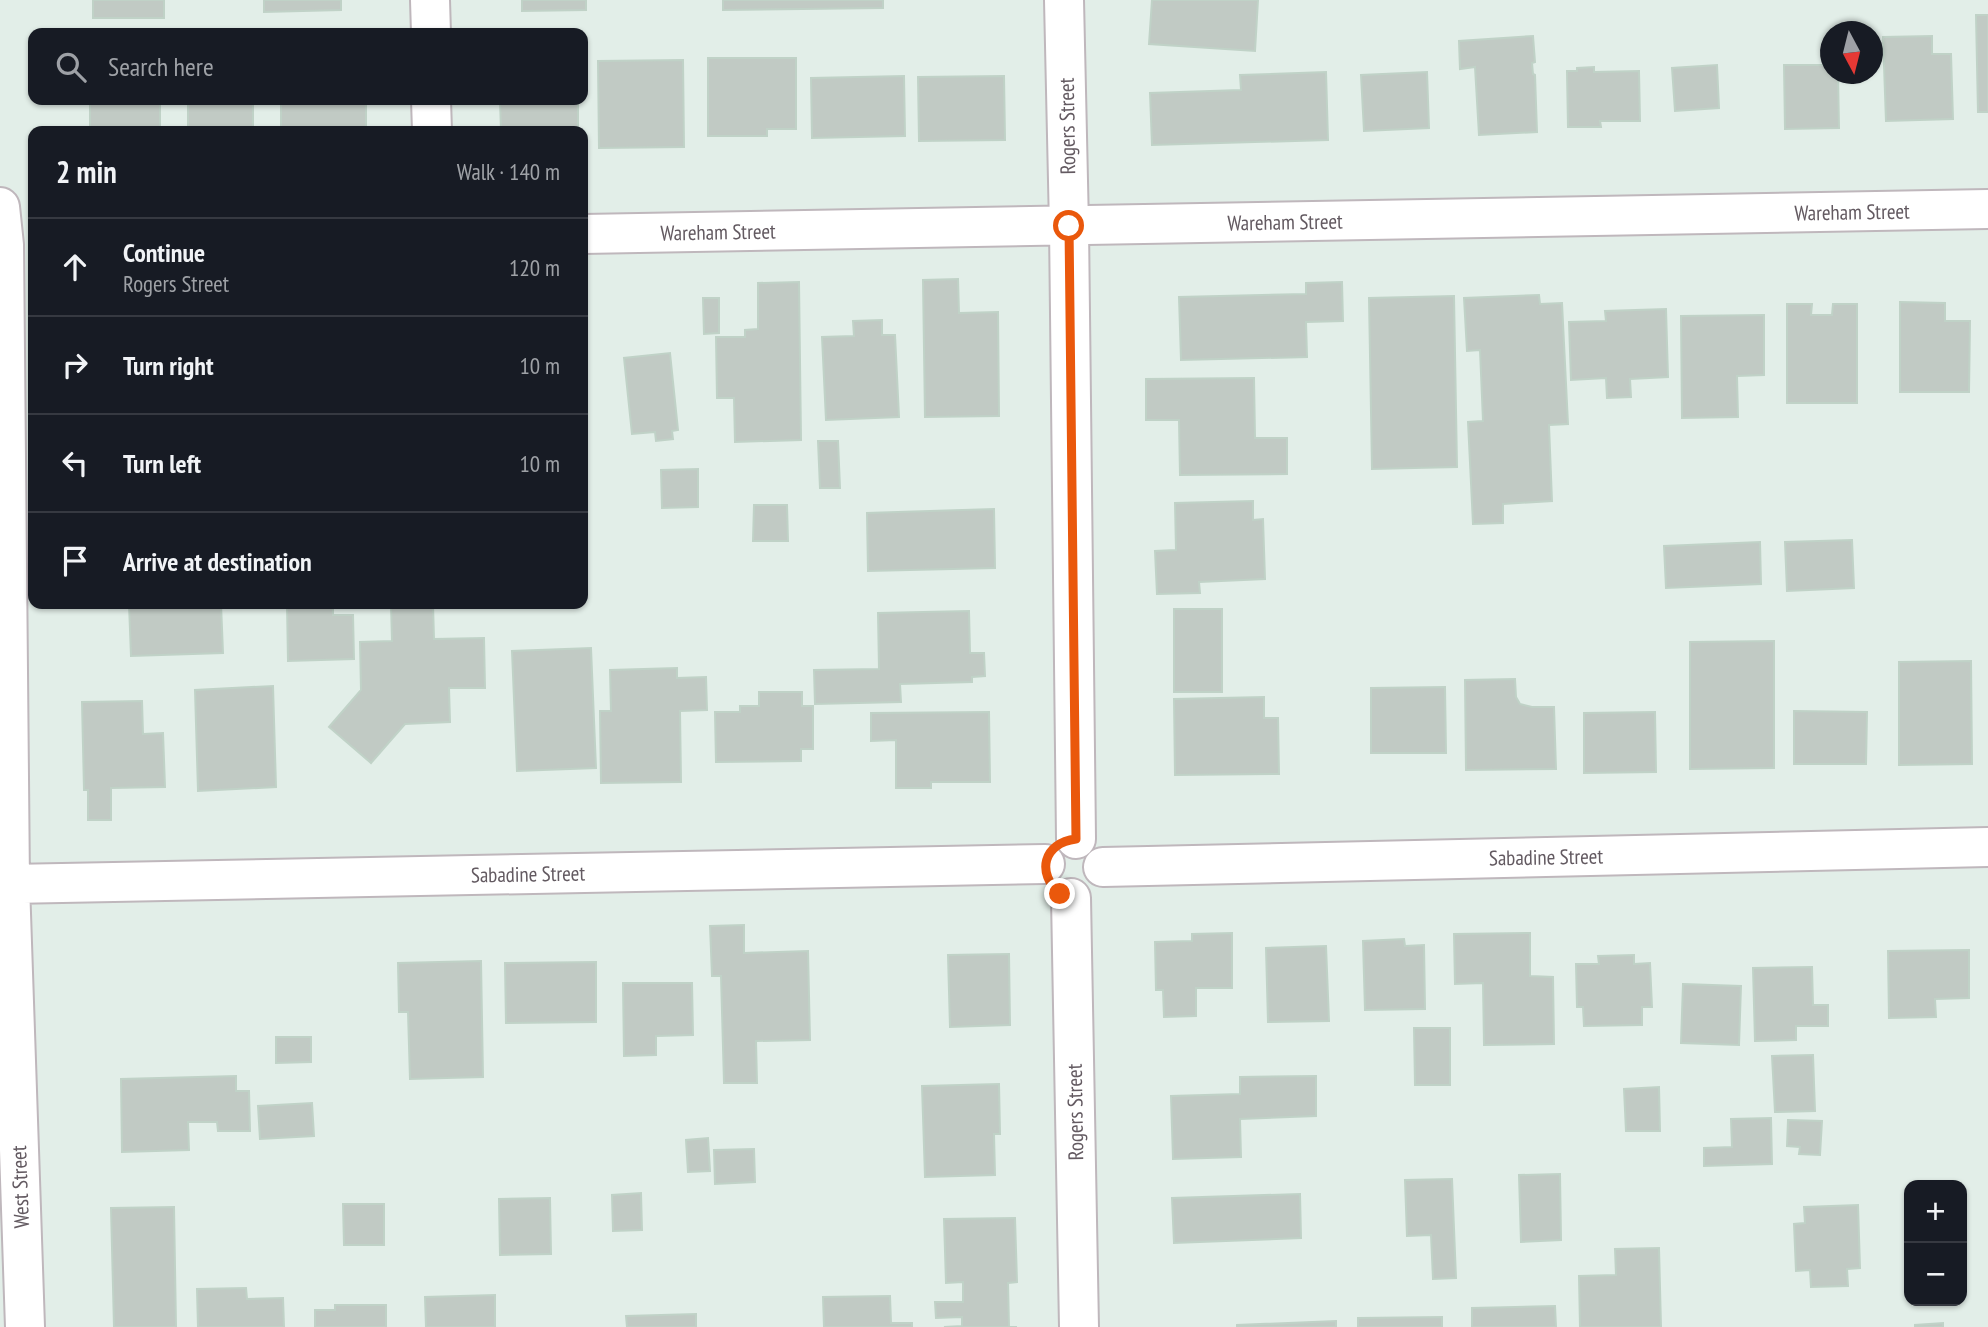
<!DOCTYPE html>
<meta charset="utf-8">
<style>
body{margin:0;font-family:"PT Sans Narrow",sans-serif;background:#20242c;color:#f1f3f6}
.controls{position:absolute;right:21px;bottom:21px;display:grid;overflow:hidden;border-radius:14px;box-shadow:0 2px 5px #0004}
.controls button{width:63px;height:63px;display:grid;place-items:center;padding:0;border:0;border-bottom:2px solid #363941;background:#171b24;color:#f1f3f6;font:35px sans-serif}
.compass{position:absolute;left:1820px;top:21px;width:63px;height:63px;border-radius:50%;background:#171b24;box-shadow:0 2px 5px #0004;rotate:173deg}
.stop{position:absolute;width:21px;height:21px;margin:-16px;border:5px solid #ea580c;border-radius:50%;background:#fff}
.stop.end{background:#ea580c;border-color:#fff;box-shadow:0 2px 7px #0008}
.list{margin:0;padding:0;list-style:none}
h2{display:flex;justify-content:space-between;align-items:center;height:91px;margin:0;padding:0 28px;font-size:30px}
h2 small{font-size:23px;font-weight:400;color:#9ea1a6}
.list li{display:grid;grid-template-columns:46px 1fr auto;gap:21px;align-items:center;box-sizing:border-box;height:98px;padding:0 28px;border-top:2px solid #363941}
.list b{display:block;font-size:26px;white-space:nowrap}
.list p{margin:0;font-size:23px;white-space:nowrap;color:#9ea1a6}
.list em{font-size:23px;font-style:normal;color:#9ea1a6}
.icon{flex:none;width:38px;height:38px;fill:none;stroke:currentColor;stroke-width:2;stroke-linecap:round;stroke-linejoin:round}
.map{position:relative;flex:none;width:1988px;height:1327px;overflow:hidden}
.search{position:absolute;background:#171b24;box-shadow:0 2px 5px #0004;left:28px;top:28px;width:560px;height:77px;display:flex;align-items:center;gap:18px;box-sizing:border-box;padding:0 24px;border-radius:14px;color:#9ea1a6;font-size:26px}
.panel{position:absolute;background:#171b24;box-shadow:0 2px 5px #0004;left:28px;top:126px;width:560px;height:483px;border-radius:14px}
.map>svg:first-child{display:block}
.building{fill:#c1cac4;stroke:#c0d2c7;stroke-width:2}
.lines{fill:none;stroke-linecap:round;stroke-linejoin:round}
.street-casing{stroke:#bfb7bc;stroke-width:42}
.street{stroke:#fff;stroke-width:38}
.route{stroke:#ea580c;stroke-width:9}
.labels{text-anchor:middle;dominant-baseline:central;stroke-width:5;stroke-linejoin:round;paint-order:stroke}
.street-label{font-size:21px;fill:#635a61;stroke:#fff}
</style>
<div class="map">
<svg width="1988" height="1327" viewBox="0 0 1988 1327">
<rect width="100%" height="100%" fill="#e2eee8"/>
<path class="building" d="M93 0H164V18H93Z
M264 0H341V10L264 12Z
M522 0H586V10L522 11Z
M723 0H883V8L723 10Z
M1152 0H1258L1255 51 1149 44Z
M1976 15H1988V112H1978Z
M1533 36 1535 62 1532 63 1533 74 1535 75 1537 132 1479 135 1475 67 1460 69 1459 41Z
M1932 36V54H1951L1953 119 1886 121 1883 37Z
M708 58H796V129H767V136H708Z
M683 60 684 147 599 148 598 61Z
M1717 65 1719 108 1675 111 1672 68Z
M1784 65H1830V74H1838L1839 128 1785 129Z
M1594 67V72L1639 71 1640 121H1600L1601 127H1568L1567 71H1577V68Z
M1326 72 1328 140 1152 145 1150 93 1241 90 1240 75Z
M1427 72 1429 128 1364 131 1361 75Z
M904 76 905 136 812 138 811 78Z
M1004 76 1005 140 919 141 918 77Z
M90 100H160V131H90Z
M188 100H253V131H188Z
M281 100H366V131H281Z
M500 100H578V131H501Z
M958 279 959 313 998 312 999 416 925 417 923 280Z
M799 282 801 440 735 442 734 398H717L716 337H745V330L758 329V283Z
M1342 282 1343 321 1306 322 1307 357 1181 360 1179 297 1306 294V283Z
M1539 295 1540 304 1562 303 1568 424 1549 425 1552 501 1503 504V523L1473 524 1468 422 1483 421 1480 350 1467 351 1464 298Z
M1454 296 1457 467 1372 469 1369 298Z
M703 298H719V333L704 334Z
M1900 302 1945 303V321H1970L1969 392H1900Z
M1787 304H1812L1811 315H1832L1833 304H1857V403H1787Z
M1666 309 1668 377 1630 379 1631 397 1607 398 1606 378 1571 380 1569 322 1606 321 1605 311Z
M1764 315V375L1737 376 1738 417 1682 418 1681 316Z
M882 320V335H895L899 417 826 420 822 337 854 336 853 321Z
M670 353 678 430 672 431 673 439 656 441 655 432 632 434 624 358Z
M1254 378 1255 438H1287V474L1180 475 1179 420H1146V379Z
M818 441H838L840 488H820Z
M698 469V507L662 508 661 470Z
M1253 501V520L1263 519 1265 579 1199 582 1200 593 1157 594 1155 551 1176 550 1175 503Z
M754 505H787L788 541H753Z
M994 509 995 568 868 571 867 513Z
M1852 540 1854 588 1787 591 1785 542Z
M1760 542 1761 584 1666 588 1664 546Z
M129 604H221L223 653 131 656Z
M287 604H333V615H353L354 659 288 661Z
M391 604H433L434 639 484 638 485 688H449L450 722 405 724 371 763 329 727 361 690 360 642 392 641Z
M1174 609H1222V692H1174Z
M969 611 970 653H984L985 676 972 677V682L900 684 901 702 815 704 814 670 879 669 878 613Z
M1774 641V768L1690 769V642Z
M591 648 596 768 517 771 512 651Z
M1971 661 1972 764 1899 765V662Z
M677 668V678L706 677 707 710 680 711 681 782 601 783 600 711H611L610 670Z
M1515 679 1516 697 1520 704 1532 707H1554L1556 769 1466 770 1465 680Z
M273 686 276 787 198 791 195 690Z
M1445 687 1446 753H1371V688Z
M759 692H802V706H813V749H801V761L716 762 715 712H740V706H759Z
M1264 697V718H1278L1279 774 1175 775 1174 699Z
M142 701 143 734 163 733 165 787 111 788V820H88V790H84L82 702Z
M1794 711 1867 712 1866 764H1794Z
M989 712 990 782H931V788H896V740L871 741V713Z
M1655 712 1656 772 1584 773V713Z
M744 925V953L808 951 810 1040 756 1041 757 1083H724L721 976H712L710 926Z
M1232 933V988H1196V1016L1164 1017 1163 990H1156L1155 942 1192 941V934Z
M1530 933V976L1553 977 1554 1044 1484 1045 1483 983 1455 984 1454 934Z
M1404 939 1405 946 1424 945 1425 1009 1365 1010 1363 941Z
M1326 946 1329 1021 1268 1022 1266 948Z
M1969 950V998L1935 999 1936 1017 1889 1018 1888 951Z
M1009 954 1010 1025 950 1027 948 955Z
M1634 955V964L1650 963 1652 1007H1642V1025L1584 1026 1583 1007H1577L1576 964H1599L1598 956Z
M481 961 483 1077 410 1079 408 1012H399L398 963Z
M596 962V1022L506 1023 505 963Z
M1812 967 1813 1005H1828V1026H1796V1040L1755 1041 1753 968Z
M623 983H692L693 1035 656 1036V1055L624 1056Z
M1683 984 1741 986 1739 1045 1681 1043Z
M1414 1028H1450V1085H1415Z
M276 1037H311V1062L276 1063Z
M1813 1055 1815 1111 1775 1112 1772 1056Z
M236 1076V1091H249L250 1131H218L217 1122H188L189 1150 122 1152 121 1079Z
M1316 1076V1116L1240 1119 1241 1157 1173 1159 1171 1096 1240 1094V1077Z
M999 1084 1000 1134H994L995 1175 925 1177 922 1086Z
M1659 1087 1660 1131H1626L1624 1089Z
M312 1103 314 1136 260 1139 258 1106Z
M1771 1118 1772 1164 1704 1166V1148L1732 1147 1731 1119Z
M1788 1120 1822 1121 1820 1155 1799 1154 1800 1147 1787 1146Z
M708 1138 710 1171 688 1172 686 1140Z
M754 1149 755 1182 715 1184 714 1150Z
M1560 1174 1561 1240 1521 1242 1519 1175Z
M1452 1179 1456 1278 1433 1279 1431 1235 1407 1236 1405 1180Z
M641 1193 642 1230 613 1231 612 1195Z
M1300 1194 1301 1238 1174 1243 1172 1198Z
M550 1198 551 1254 500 1255 499 1199Z
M343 1204H384V1245H344Z
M1858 1205 1860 1268 1847 1269 1848 1286 1811 1287 1810 1270 1796 1271 1794 1224 1805 1223 1804 1207Z
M174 1207 176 1327H114L111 1208Z
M1015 1218 1017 1282 1008 1283 1009 1327H1017H944L962 1326V1317L936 1318 935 1302H963V1282L946 1283 944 1219Z
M1659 1248 1661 1327H1580L1579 1276 1616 1275 1615 1249Z
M246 1288 247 1299 283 1298 284 1327H198L197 1289Z
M495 1295V1327H426L425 1297Z
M890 1296 891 1323H912V1327H824L823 1297Z
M335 1305H386V1327H315V1310H335Z
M1555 1306 1556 1327H1472V1308Z
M696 1314V1327H627L626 1316Z
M1442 1317V1327H1358V1318Z
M1336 1321V1327H1237V1325Z
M1943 1323V1327H1915V1325Z"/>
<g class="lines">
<g class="street-casing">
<path id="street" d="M430 0 431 33
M1064 0 1069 226 1076 839
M431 100 432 131
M0 207 4 245 10 884 25 1327
M583 234 1988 209
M1103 867 1988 847
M10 884 1045 864
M1071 898 1079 1327"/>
</g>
<use href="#street" class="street"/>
</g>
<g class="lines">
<path class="route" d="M1060 894C1036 873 1043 843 1076 839L1069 226"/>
</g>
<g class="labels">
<g class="street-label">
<text transform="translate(1067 126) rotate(-91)">Rogers Street</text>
<text transform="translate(1852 212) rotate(-1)">Wareham Street</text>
<text transform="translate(1285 222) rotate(-1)">Wareham Street</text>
<text transform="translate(718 232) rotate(-1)">Wareham Street</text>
<text transform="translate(1546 857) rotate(-1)">Sabadine Street</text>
<text transform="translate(528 874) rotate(-1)">Sabadine Street</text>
<text transform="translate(1075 1112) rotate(-91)">Rogers Street</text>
<text transform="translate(20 1187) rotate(-92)">West Street</text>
</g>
</g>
</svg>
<div class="controls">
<button>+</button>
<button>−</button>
</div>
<svg class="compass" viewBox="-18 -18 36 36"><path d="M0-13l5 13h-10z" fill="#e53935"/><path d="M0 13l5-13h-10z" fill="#9ea1a6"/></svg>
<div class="stop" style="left:1069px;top:226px"></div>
<div class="stop end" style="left:1060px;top:894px"></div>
<div class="search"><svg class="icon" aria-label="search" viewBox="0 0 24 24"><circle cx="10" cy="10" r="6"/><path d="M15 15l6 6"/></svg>Search here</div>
<section class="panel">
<h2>2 min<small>Walk · 140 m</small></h2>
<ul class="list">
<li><svg class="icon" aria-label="ahead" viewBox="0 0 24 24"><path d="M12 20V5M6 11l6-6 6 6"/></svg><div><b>Continue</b><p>Rogers Street</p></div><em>120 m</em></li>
<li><svg class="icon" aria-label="right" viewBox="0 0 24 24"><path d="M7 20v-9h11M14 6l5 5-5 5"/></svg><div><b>Turn right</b></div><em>10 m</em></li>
<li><svg class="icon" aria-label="left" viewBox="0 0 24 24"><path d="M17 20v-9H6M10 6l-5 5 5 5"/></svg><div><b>Turn left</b></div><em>10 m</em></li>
<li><svg class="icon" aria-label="arrive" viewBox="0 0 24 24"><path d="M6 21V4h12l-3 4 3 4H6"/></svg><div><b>Arrive at destination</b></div></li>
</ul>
</section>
</div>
